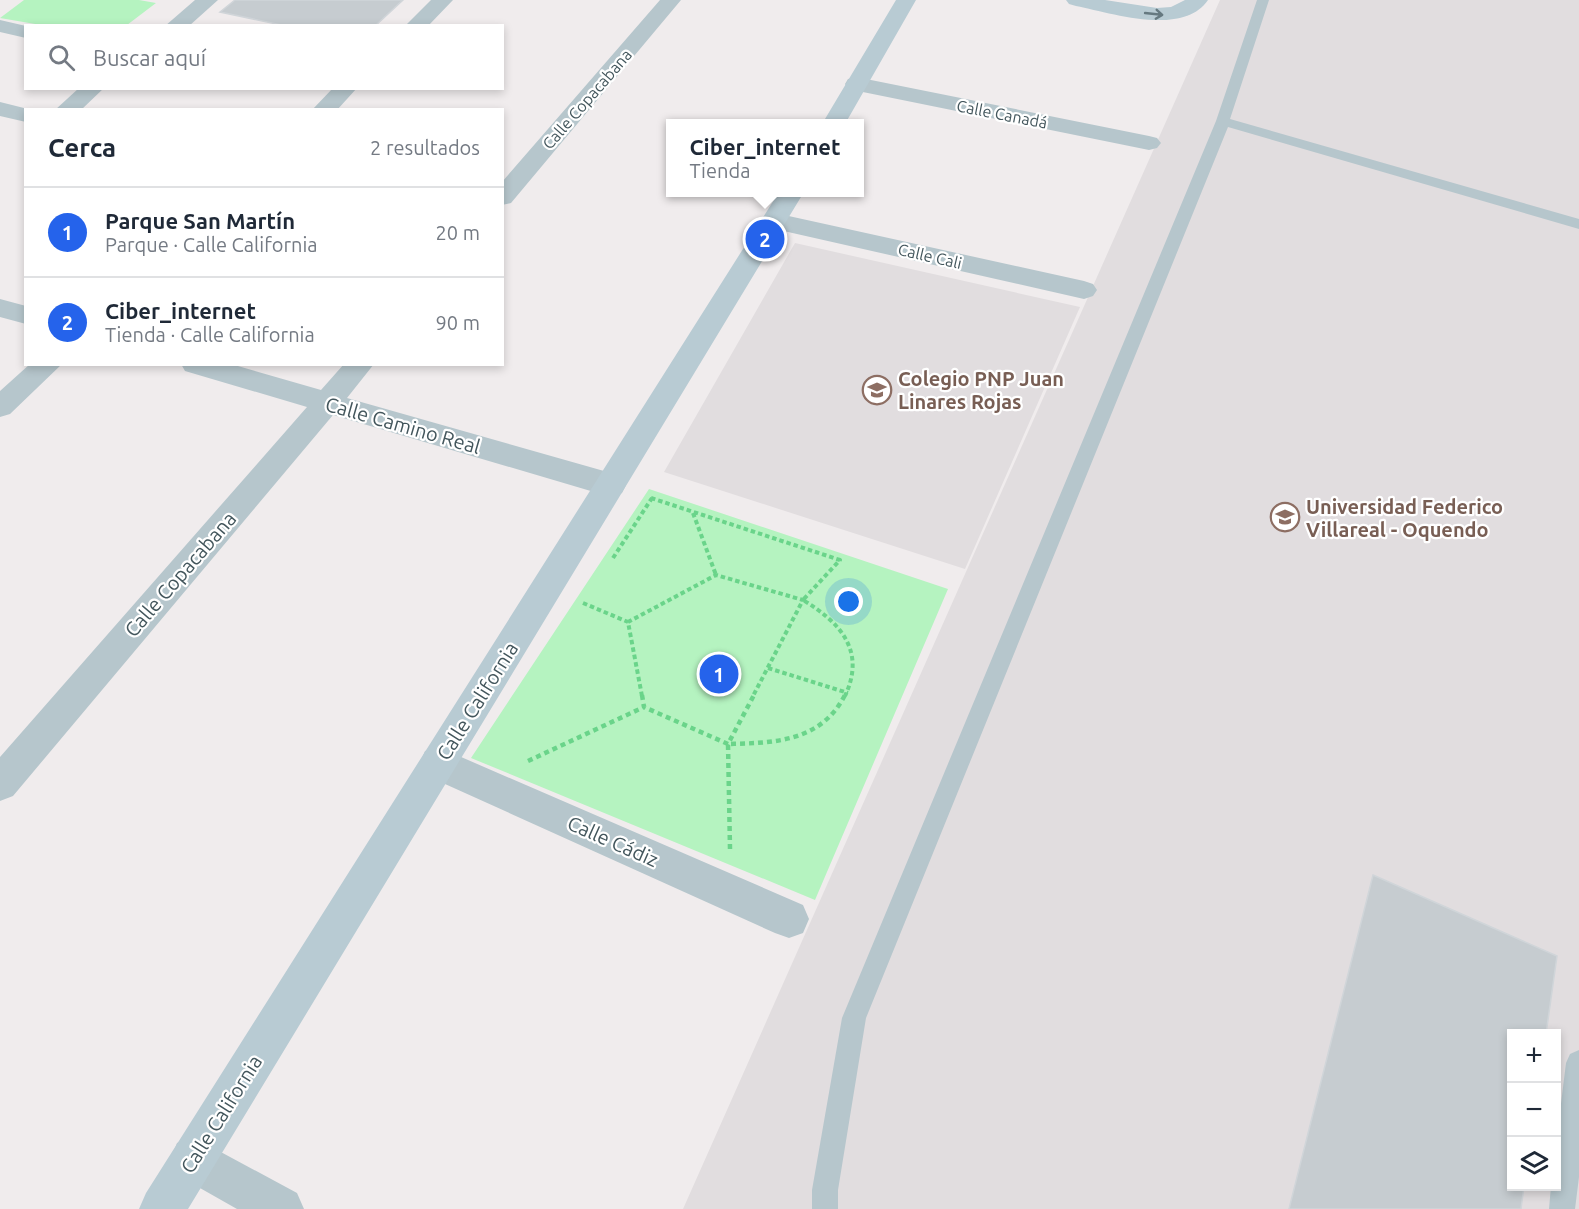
<!DOCTYPE html>
<html lang="es">
<meta charset="utf-8">
<style>
body{margin:0;font-family:Ubuntu,sans-serif;background:#f2f2f3;color:#1f2937}
.controls{position:absolute;right:18px;bottom:18px;display:grid;overflow:hidden;border-radius:0px;box-shadow:0 3px 9px #0003}
.controls button{width:54px;height:54px;display:grid;place-items:center;padding:0;border:0;border-bottom:2px solid #e0e1e3;background:#fff;color:#1f2937;font:30px sans-serif}
.you{position:absolute;left:849px;top:602px;width:21px;height:21px;margin:-15px;border:4px solid #fff;border-radius:50%;background:#1a73e8;box-shadow:0 0 0 9px #1a73e833}
.badge{display:grid;place-items:center;width:39px;height:39px;border-radius:50%;background:#2563eb;color:#fff;font-size:20px;font-weight:700}
.pin{position:absolute;translate:-50% -50%;border:3px solid #fff;box-shadow:0 2px 6px #0006}
.popup{position:absolute;left:666px;top:119px;width:198px;height:78px;box-sizing:border-box;display:grid;place-content:center;border-radius:0px;background:#fff;filter:drop-shadow(0 2px 4px #0005);font-size:20px;white-space:nowrap;color:#747a83}
.popup b{font-size:22px;color:#1f2937}
.popup::after{content:'';position:absolute;left:50%;top:100%;margin-left:-12px;border:12px solid transparent;border-top-color:#fff}
.list{margin:0;padding:0;list-style:none}
h2{display:flex;justify-content:space-between;align-items:center;height:78px;margin:0;padding:0 24px;font-size:26px}
h2 small{font-size:20px;font-weight:400;color:#747a83}
.list li{display:grid;grid-template-columns:39px 1fr auto;gap:18px;align-items:center;box-sizing:border-box;height:90px;padding:0 24px;border-top:2px solid #e0e1e3}
.list b{display:block;font-size:22px;white-space:nowrap}
.list p{margin:0;font-size:20px;white-space:nowrap;color:#747a83}
.list em{font-size:20px;font-style:normal;color:#747a83}
.icon{flex:none;width:33px;height:33px;fill:none;stroke:currentColor;stroke-width:2;stroke-linecap:round;stroke-linejoin:round}
.map{position:relative;flex:none;width:1579px;height:1209px;overflow:hidden}
.search{position:absolute;background:#fff;box-shadow:0 3px 9px #0003;left:24px;top:24px;width:480px;height:66px;display:flex;align-items:center;gap:15px;box-sizing:border-box;padding:0 21px;border-radius:0px;color:#747a83;font-size:22px}
.panel{position:absolute;background:#fff;box-shadow:0 3px 9px #0003;left:24px;top:108px;width:480px;height:258px;border-radius:0px}
.map>svg:first-child{display:block}
.education{fill:#e1dddf;fill-rule:evenodd}
.green{fill:#b5f3c0}
.building{fill:#c6ccd0;stroke:#d0d5d9;stroke-width:1.5}
.lines{fill:none;stroke-linecap:round;stroke-linejoin:round}
.path-far1{stroke:#6ad48a;stroke-width:4;stroke-dasharray:4.5 3;stroke-linecap:butt}
.path{stroke:#6ad48a;stroke-width:4.5;stroke-dasharray:5 4;stroke-linecap:butt}
.lane{fill:#b6c6cc;fill-rule:evenodd}
.street{fill:#b6c6cc;fill-rule:evenodd}
.secondary{fill:#b8cbd3;fill-rule:evenodd}
.oneway{stroke:#667980}
.labels{text-anchor:middle;dominant-baseline:central;stroke-width:4.5;stroke-linejoin:round;paint-order:stroke}
.far-street-label{font-size:16px;fill:#43565c;stroke:#fff}
.education-label{font-size:20px;font-weight:bold;fill:#785e54;stroke:#fff;text-anchor:start}
.street-label{font-size:20px;fill:#43565c;stroke:#fff}
</style>
<div class="map">
<svg width="1579" height="1209" viewBox="0 0 1579 1209">
<rect width="100%" height="100%" fill="#f0eced"/>
<path class="education" d="M1220 0H1579V1209H683ZM1512 1034H1556V1186H1512Z
M795 243 1080 307 965 569 664 472Z"/>
<path class="green" d="M24 0H139L156 3 127 25H41L0 18Z
M649 489 948 589 815 900 471 758Z"/>
<path class="building" d="M235 0H403L375 26H286L220 12Z
M1373 875 1557 956 1546 1034H1512V1186H1524L1521 1209H1289Z"/>
<g class="lines">
<path class="path-far1" d="M651 498 840 560 803 600C841 623 866 651 845 696
M693 513 716 575
M613 558 652 498
M583 603 628 622
M768 668 848 693
M642 696 628 622 716 575 803 600 753 696"/>
<path class="path" d="M642 695 644 707 728 744 754 695
M528 761 644 707
M730 849 728 744C774 743 821 742 845 695"/>
<path class="lane" d="M1257 0H1269L1230 119 1579 219V229L1228 127 866 1018 838 1190V1209H812V1190L842 1018 1216 121Z
M1579 1050V1177L1575 1209H1549L1551 1186H1556V1144L1566 1063 1570 1054Z"/>
<path class="street" d="M195 0H218L189 26H165Z
M431 0H453L428 26H405Z
M660 0H681L511 203 502 205V182Z
M0 20 26 26V38L0 32Z
M856 77 1149 136 1157 138 1161 143 1157 148 1149 150 848 89 845 84 848 79Z
M79 88H104L81 110H55Z
M333 88H357L337 110H312Z
M0 102 32 110H26V122L0 116Z
M775 213 1084 281 1093 284 1097 290 1093 296 1084 299 766 227 762 221 766 215Z
M0 299 26 306V324L0 317Z
M30 364H62L10 414 0 417V391Z
M181 364H231L321 390 344 364H374L347 398 611 473 622 477 626 485 622 493 611 497 333 415 13 796 0 801V757L307 407 185 371Z
M438 747 803 905 809 919 803 933 789 938 775 933 425 775 420 763 425 751Z
M193 1137 297 1193 304 1209H237L177 1175 171 1159 177 1143Z"/>
<path class="secondary" d="M896 0H916L845 124H822Z
M1066 0H1105L1157 8 1171 7 1185 0H1208C1183 37 1111 13 1076 6L1069 4Z
M779 192H804L188 1209H139L146 1193Z"/>
</g>
<defs><path id="oneway-shaft" d="M-6 0H5M1.5-3L5.5 0L1.5 3" fill="none" stroke-width="1.6" stroke-linecap="round" stroke-linejoin="round" transform="scale(1.5)"/></defs>
<use class="oneway" href="#oneway-shaft" transform="translate(1154 14) rotate(6)"/>
<defs>
<g id="school-ring" transform="scale(1.5)"><circle r="9.5" fill="#fff" stroke="#8d6e63" stroke-width="1.5"/><path d="M0-5L7-2L0 1L-7-2ZM-4 1L0 2.5L4 1V4Q0 6-4 4Z" fill="#8d6e63"/></g>
<g id="university-ring" transform="scale(1.5)"><circle r="9.5" fill="#fff" stroke="#8d6e63" stroke-width="1.5"/><path d="M0-5L7-2L0 1L-7-2ZM-4 1L0 2.5L4 1V4Q0 6-4 4Z" fill="#8d6e63"/></g>
</defs>
<g fill-rule="evenodd">
<use href="#school-ring" x="877" y="390"/>
<use href="#university-ring" x="1285" y="517"/>
</g>
<g class="labels">
<g class="far-street-label">
<text transform="translate(587 99) rotate(-49)">Calle Copacabana</text>
<text transform="translate(1002 114) rotate(11)">Calle Canadá</text>
<text transform="translate(930 256) rotate(13)">Calle Cali</text>
</g>
<g class="education-label">
<text x="898" y="378">Colegio PNP Juan<tspan x="898" dy="23">Linares Rojas</tspan></text>
<text x="1306" y="506">Universidad Federico<tspan x="1306" dy="23">Villareal - Oquendo</tspan></text>
</g>
<g class="street-label">
<text transform="translate(403 425) rotate(16)">Calle Camino Real</text>
<text transform="translate(180 574) rotate(-49)">Calle Copacabana</text>
<text transform="translate(477 701) rotate(-58)">Calle California</text>
<text transform="translate(613 841) rotate(24)">Calle Cádiz</text>
<text transform="translate(221 1114) rotate(-58)">Calle California</text>
</g>
</g>
</svg>
<div class="controls">
<button>+</button>
<button>−</button>
<button><svg class="icon" aria-label="layers" viewBox="0 0 24 24"><path d="M12 4l9 5-9 5-9-5zM3 14l9 5 9-5"/></svg></button>
</div>
<div class="you"></div>
<div class="pin badge" style="left:719px;top:674px">1</div>
<div class="pin badge" style="left:765px;top:239px">2</div>
<div class="popup"><b>Ciber_internet</b>Tienda</div>
<div class="search"><svg class="icon" aria-label="search" viewBox="0 0 24 24"><circle cx="10" cy="10" r="6"/><path d="M15 15l6 6"/></svg>Buscar aquí</div>
<section class="panel">
<h2>Cerca<small>2 resultados</small></h2>
<ul class="list">
<li><span class="badge">1</span><div><b>Parque San Martín</b><p>Parque · Calle California</p></div><em>20 m</em></li>
<li><span class="badge">2</span><div><b>Ciber_internet</b><p>Tienda · Calle California</p></div><em>90 m</em></li>
</ul>
</section>
</div>
